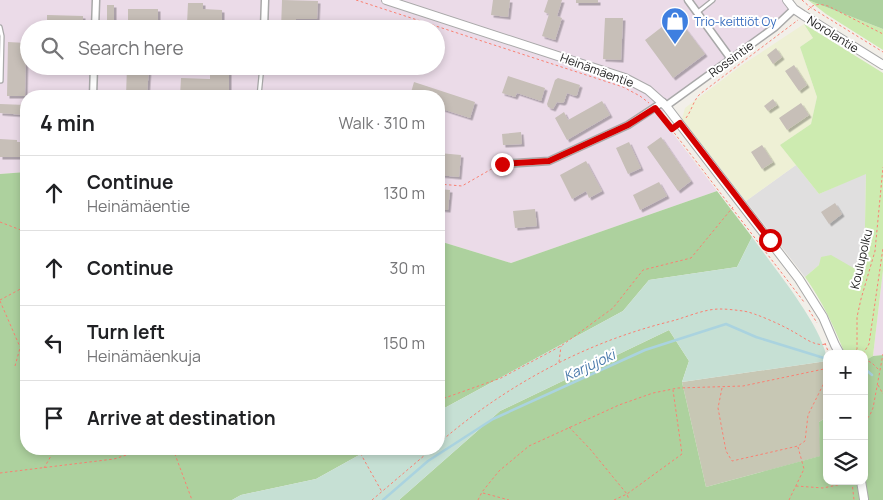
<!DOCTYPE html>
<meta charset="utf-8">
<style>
body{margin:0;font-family:Manrope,sans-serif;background:#f6f6f6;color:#202124}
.controls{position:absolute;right:15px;bottom:15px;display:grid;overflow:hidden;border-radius:10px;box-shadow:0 2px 8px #0003}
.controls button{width:45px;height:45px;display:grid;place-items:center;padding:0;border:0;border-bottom:1px solid #e0e0e0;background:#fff;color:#202124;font:25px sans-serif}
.stop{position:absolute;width:15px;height:15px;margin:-11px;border:4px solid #d40000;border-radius:50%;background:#fff}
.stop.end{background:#d40000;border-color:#fff;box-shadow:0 1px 5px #0008}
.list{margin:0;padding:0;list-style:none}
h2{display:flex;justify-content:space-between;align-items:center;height:65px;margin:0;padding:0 20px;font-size:21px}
h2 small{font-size:16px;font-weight:400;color:#757577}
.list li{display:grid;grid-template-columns:32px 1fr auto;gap:15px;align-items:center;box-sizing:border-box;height:75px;padding:0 20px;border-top:1px solid #e0e0e0}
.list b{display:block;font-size:19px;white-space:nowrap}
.list p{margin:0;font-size:16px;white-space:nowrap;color:#757577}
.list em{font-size:16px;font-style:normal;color:#757577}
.icon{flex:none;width:28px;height:28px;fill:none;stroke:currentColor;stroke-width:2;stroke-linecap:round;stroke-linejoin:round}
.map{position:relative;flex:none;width:883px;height:500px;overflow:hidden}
.search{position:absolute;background:#fff;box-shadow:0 2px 8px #0003;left:20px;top:20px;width:425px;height:55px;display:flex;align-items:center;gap:12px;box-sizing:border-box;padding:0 18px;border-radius:28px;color:#757577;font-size:19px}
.panel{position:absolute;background:#fff;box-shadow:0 2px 8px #0003;left:20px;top:90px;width:425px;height:365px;border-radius:20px}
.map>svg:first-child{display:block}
.residential{fill:#e0dfdf}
.industrial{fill:#ebdbe8;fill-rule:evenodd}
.construction{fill:#c7c7b4}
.farmland{fill:#eef0d5}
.grass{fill:#cdebb0}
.forest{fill:#add19e}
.wetland{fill:#c6e0d4}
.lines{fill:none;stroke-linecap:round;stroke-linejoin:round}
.stream{stroke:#aad3df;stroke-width:2.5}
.building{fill:#c7bfb8;filter:url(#shadow)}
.service-casing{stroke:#a9a9a9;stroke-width:5.5}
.minor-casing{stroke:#a9a9a9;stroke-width:9}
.tertiary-casing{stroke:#a9a9a9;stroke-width:10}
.path{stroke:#fa8072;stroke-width:1;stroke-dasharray:2.5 2.5;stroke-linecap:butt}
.service{stroke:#fff;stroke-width:3}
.minor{stroke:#fff;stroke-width:6}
.tertiary{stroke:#fff;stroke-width:8}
.route{stroke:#d40000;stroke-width:6}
.labels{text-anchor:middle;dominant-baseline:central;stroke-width:4;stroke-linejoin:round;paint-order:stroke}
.shop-label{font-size:12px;fill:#366cbe;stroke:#fff;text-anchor:start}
.street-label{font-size:12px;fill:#222;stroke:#fff}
.water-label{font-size:14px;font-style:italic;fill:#4a7aab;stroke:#fff}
</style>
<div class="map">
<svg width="883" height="500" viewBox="0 0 883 500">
<defs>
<filter id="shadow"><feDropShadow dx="2.5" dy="2.5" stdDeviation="0" flood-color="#0004"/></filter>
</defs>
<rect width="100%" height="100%" fill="#f2efe9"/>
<path class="residential" d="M796 165 819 194 866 173 864 274 819 265 805 277 746 201Z"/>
<path class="industrial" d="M0 0H782L789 9 775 24 667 103 661 118 717 191 511 263 439 241V96H26V172L0 174ZM29 29H436V66H29Z
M883 270V355L873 356Z"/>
<path class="construction" d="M827 361V417L819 422 821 456 706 487 682 382Z"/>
<path class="farmland" d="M804 24 813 38 800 47 817 97 811 124 780 145 796 165 746 201 682 119 685 108 742 65Z"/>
<path class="grass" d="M808 0 883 29V50L826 14Z
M804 24 883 73V270L873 356 864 361V354H845C834 326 822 301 805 277L819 265 821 257 831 255 864 274 866 174 819 194 780 145 811 124 817 97 800 47 813 38Z"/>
<path class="forest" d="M808 0H883V29Z
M26 172V449H370L316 479 241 495 232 500H0V174Z
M717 191 752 237 737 267 649 280 623 311 439 411V241L511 263Z
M669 330 689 361 682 382 706 487 820 456 819 422 827 417V481H864V361L873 356 883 355V500H399L500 411Z"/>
<path class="wetland" d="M752 237C772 265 825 329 827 361L682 382 689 361 669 330 500 411 399 500H232L241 495 316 479 370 449H439V411L623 311 649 280 737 267Z"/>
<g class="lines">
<path class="stream" d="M864 368 872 375
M383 500 428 461 493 419 645 350 726 324 756 337 824 358"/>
</g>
<path class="building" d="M282 0 318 1 317 19H296V29H281Z
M493 0H510L508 17 491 15Z
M548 0H562L557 16 562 18 555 40 542 36 549 14 544 12Z
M576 0H598V3H576Z
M188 3H203V9L222 10V26L187 24Z
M107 5H114V23H107Z
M128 9H158V21H128Z
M47 15 83 16V26L47 25Z
M676 16 705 54 673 78 645 40Z
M605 18H623L621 60 603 59Z
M8 42 26 43 25 96H7Z
M776 48 782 57 773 64 767 55Z
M794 65 807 85 799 91 785 71Z
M67 66H82V71H67Z
M127 66H149L147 96H126Z
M210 66H229V92L189 91V96H180L181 78 210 79Z
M508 76 545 88 541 101 517 93 515 97 502 93Z
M558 78 580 85 577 95 575 96 567 93 564 102 562 103 557 102 553 109 548 107 547 104 555 80Z
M414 82 475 102 470 118 439 108V96H410Z
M773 99 777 105 768 111 764 106Z
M602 101 610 115 567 140 555 118 564 112 568 120Z
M801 103 809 115 787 130 779 118Z
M0 104 26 105V115L0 113Z
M521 132 522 144 503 145 502 134Z
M661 137 691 181 678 191 647 147Z
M0 139 17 140V142H26V157H0Z
M629 142 641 168 628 174 616 148Z
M762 145 773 162 762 169 751 152Z
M439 153 461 155 459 177 439 175Z
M586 161 602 191 589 198 586 191 572 199 560 175Z
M659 182 667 196 640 210 633 195Z
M439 189 450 190 448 210 439 209Z
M835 203 842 214 829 224 821 212Z
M535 209 537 226 515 228 513 211Z"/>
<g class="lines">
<g class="service-casing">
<path id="service" d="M698 12 713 0
M0 27 2 36 1 81
M259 96 262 66"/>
</g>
<g class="minor-casing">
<path id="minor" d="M688 0 731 59
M95 29 96 0
M264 29 265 0
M93 96 94 66
M666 106 775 27 794 9
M502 164 549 161 628 125 663 102"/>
</g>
<g class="tertiary-casing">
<path id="tertiary" d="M386 0 625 78 648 90 666 106 799 279 823 317 835 345 840 354
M787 0 794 9 803 15 883 65
M861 481 864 499"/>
</g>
<path class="path" d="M356 0 623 87 640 96 649 103
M802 0 810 7 883 52
M808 10C813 3 821 4 828 6L883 34
M659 113 804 302
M686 118C692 110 693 101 700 94L798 20
M439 184 462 186 495 167
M0 222 26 232
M0 300 26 286
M0 301 20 347H26
M809 310 817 323
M825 343 829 354
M854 354 857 349V317L861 299 875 251 883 167
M863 354 869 344 883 248
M864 359 872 363 879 370
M559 362 561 346
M15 366 20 348
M878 385 883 394
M722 388 718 408 726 451 732 461 798 446 805 441 808 415 827 377
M439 400 501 378 561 346 613 308 643 270 691 258 733 207
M864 422 870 415 873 408 883 354
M569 427 590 449 627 494 629 500
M439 443C506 385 586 342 672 321 687 317 704 309 720 309 727 309 735 310 743 311 753 312 782 325 792 331 802 336 814 347 826 344
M173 449 192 500
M358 449 382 492
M44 468 55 449
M0 473 114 459 145 449
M852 482 854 500
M796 486 823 488 852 482
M483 493 509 500
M372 500 432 449
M478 500 482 492 499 471 529 446 619 405 653 393 678 388 743 386 824 369 827 367
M614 500 627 494 682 454 673 390
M789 500 804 469 798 447"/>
<use href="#service" class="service"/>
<use href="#minor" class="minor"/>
<use href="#tertiary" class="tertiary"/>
</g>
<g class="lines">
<path class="route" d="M502 164 549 161 628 125 655 108 672 129 680 123 770 240"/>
</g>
<defs>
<g id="shop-pin" transform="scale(1.4375)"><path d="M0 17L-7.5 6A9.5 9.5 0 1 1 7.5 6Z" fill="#3f7fe0" stroke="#fff"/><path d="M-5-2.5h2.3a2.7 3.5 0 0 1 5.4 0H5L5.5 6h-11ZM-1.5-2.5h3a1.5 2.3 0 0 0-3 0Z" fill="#fff"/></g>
</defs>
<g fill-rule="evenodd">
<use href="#shop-pin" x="675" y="21"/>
</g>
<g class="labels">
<g class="shop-label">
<text x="694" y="21">Trio-keittiöt Oy</text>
</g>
<g class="street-label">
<text transform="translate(833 34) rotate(32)">Norolantie</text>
<text transform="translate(731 59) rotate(-36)">Rossintie</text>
<text transform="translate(597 70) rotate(20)">Heinämäentie</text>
<text transform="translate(861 259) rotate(-77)">Koulupolku</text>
</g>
<g class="water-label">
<text transform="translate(589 365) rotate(-25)">Karjujoki</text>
</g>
</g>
</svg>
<div class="controls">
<button>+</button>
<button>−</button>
<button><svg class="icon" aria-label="layers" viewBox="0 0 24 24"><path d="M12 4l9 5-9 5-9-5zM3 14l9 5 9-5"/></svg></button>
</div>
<div class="stop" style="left:770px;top:240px"></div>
<div class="stop end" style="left:502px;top:164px"></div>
<div class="search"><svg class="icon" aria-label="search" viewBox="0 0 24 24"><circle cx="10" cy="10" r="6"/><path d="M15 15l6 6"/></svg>Search here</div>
<section class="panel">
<h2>4 min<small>Walk · 310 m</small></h2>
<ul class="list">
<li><svg class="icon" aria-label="ahead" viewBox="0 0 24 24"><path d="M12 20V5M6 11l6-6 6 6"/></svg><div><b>Continue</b><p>Heinämäentie</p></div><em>130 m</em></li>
<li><svg class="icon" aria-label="ahead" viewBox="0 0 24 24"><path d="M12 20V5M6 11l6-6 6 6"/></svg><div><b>Continue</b></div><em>30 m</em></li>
<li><svg class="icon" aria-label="left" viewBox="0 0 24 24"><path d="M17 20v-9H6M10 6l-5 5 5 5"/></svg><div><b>Turn left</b><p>Heinämäenkuja</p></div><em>150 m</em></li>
<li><svg class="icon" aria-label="arrive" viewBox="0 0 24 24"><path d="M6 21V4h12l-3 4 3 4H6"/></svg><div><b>Arrive at destination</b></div></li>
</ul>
</section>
</div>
